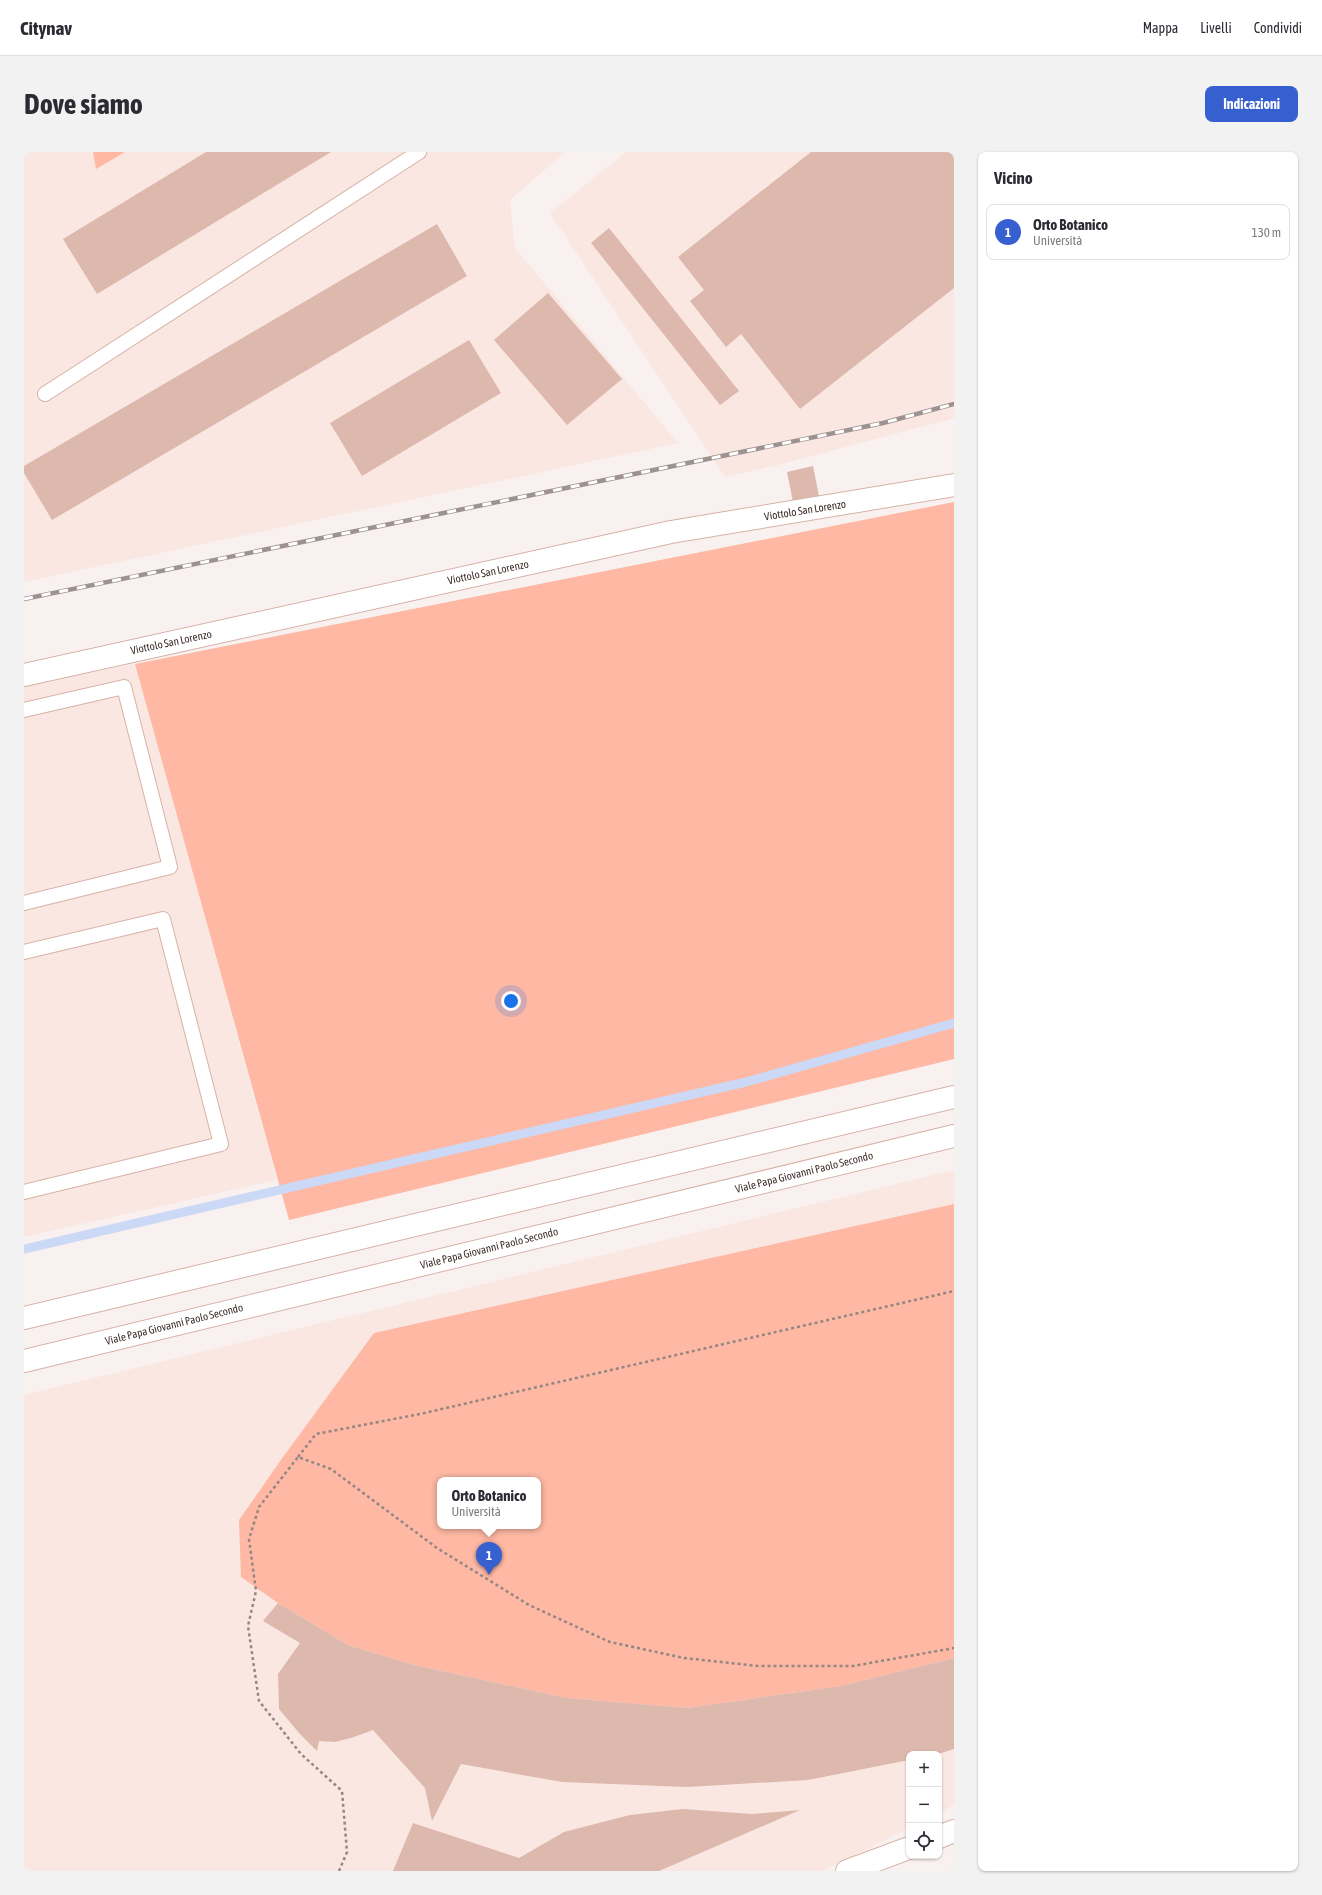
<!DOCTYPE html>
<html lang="it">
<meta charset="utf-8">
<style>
body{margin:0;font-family:"Asap Condensed",sans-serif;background:#f2f2f3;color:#2b2b33}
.controls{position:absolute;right:12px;bottom:12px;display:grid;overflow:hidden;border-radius:8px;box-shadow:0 1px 3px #0004}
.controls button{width:36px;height:36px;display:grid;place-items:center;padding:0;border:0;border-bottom:1px solid #e1e1e2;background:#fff;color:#2b2b33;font:20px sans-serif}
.you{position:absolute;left:487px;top:849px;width:14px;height:14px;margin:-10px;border:3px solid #fff;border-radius:50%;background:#1a73e8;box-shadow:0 0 0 6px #1a73e833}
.badge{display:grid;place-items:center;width:26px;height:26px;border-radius:50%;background:#365fcf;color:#fff;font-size:13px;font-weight:700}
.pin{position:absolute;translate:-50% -33px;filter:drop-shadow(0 1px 2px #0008)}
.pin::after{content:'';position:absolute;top:21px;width:14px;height:12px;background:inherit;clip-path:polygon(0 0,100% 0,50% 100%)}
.popup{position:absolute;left:413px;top:1325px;width:104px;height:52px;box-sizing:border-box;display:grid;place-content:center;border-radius:8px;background:#fff;filter:drop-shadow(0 1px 3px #0005);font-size:13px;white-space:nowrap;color:#7c7c81}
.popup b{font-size:15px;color:#2b2b33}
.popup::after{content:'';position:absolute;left:50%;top:100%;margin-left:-8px;border:8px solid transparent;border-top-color:#fff}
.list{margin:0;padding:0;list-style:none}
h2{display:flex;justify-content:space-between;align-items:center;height:52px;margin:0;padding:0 16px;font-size:17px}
h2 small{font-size:13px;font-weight:400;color:#7c7c81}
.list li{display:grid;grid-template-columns:26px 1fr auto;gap:12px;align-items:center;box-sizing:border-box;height:56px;margin:0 8px 8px;padding:0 8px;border:1px solid #e1e1e2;border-radius:8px}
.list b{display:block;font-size:15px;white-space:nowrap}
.list p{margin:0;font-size:13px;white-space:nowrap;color:#7c7c81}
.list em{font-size:13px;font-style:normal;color:#7c7c81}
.icon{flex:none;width:22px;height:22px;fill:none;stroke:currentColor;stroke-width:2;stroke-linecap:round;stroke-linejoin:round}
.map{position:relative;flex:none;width:930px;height:1719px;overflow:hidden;border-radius:8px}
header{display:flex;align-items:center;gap:24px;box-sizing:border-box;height:56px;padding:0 20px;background:#fff;border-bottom:1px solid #e1e1e2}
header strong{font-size:19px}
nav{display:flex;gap:22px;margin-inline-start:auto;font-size:14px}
.intro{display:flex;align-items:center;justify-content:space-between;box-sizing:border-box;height:96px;padding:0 24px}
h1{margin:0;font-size:28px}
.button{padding:10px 18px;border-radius:8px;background:#365fcf;color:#fff;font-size:14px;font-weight:700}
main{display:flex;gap:24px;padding:0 24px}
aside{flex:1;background:#fff;border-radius:8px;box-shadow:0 1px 3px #0004}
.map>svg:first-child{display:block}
.built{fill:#fae7e1;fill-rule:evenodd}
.green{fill:#feb8a3;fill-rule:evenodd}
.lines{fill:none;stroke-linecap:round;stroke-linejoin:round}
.stream{stroke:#cbd8f6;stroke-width:9}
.building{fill:#dcb8ad}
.service-casing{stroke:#d6b2a7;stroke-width:16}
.minor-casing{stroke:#d6b2a7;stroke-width:24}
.secondary-casing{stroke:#d6b2a7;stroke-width:24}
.path{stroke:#928783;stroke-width:2.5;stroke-dasharray:3 3;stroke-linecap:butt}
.service{stroke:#fff;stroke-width:14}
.minor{stroke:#fff;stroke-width:22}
.secondary{stroke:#fff;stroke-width:22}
.rail-casing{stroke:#9d928f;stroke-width:4.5}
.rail{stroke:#fff;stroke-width:3;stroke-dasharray:9;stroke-linecap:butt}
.labels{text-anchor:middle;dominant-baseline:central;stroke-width:3;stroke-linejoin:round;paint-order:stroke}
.street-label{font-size:11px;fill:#3c2e29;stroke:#fff}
</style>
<header>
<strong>Citynav</strong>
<nav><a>Mappa</a><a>Livelli</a><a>Condividi</a></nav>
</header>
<div class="intro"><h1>Dove siamo</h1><a class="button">Indicazioni</a></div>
<main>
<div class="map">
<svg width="930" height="1719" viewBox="0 0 930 1719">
<rect width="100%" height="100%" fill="#f9f1ef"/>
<path class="built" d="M0 0H541L486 48 491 96 654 291 0 430Z
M602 0H930V266L754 313 701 325 526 61Z
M111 512 253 1028 0 1085V534Z
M930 1018V1653L915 1661V1602H885V1676L799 1719H0V1243ZM416 1328H514V1374H416Z"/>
<path class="green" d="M69 0H101L72 17Z
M930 350V907L265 1068 111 512Z
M930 1052V1506L817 1534 663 1556 543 1546 386 1512 324 1493 254 1451 217 1425 215 1368 259 1305 350 1181ZM416 1328H514V1374H416Z"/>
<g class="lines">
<path class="stream" d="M0 1097 722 930 930 871"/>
</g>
<path class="building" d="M182 0H307L73 142 39 87Z
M787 0H930V136L776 257 717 182 702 195 666 149 680 138 654 105Z
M413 72 443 124 28 368 0 321V314Z
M585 76 715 239 696 253 567 91Z
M524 141 598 227 543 273 470 188Z
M445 188 477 241 338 324 306 271Z
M789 314 796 349 770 355 763 320Z
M254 1451 324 1493 386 1512 543 1546 663 1556 817 1534 930 1506V1597L914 1602H885V1608L784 1628 663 1635 538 1630 437 1612 408 1669 401 1636 349 1578 327 1586 311 1590 295 1589 293 1599 276 1582 255 1557 254 1522 276 1491 239 1469Z
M659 1657 728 1662 776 1658 635 1719H369L389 1671 495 1706 540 1680 606 1663Z"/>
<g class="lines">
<g class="service-casing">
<path id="service" d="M21 242 395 0
M0 558 100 535 146 715 0 751
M0 800 139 767 197 992 0 1040"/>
</g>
<g class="minor-casing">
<path id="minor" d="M0 523 647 380 930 333
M915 1685 930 1679
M823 1719 885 1696"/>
</g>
<g class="secondary-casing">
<path id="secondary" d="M0 1166 930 945
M0 1209 930 984"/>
</g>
<path class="path" d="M274 1305 292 1282 396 1262 930 1139
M315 1719 323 1700 318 1639 277 1602 235 1549 224 1474 232 1439 225 1387 235 1355 274 1305 307 1317 413 1396 505 1453 586 1490 660 1506 734 1514H829L930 1496"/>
<use href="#service" class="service"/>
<use href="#minor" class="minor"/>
<use href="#secondary" class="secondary"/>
<g class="rail-casing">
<path id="rail" d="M0 447 859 271 930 252"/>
</g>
<use href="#rail" class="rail"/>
</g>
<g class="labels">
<g class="street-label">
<text transform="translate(781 358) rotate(-9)">Viottolo San Lorenzo</text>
<text transform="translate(464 420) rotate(-12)">Viottolo San Lorenzo</text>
<text transform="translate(147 490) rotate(-12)">Viottolo San Lorenzo</text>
<text transform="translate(780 1020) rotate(-14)">Viale Papa Giovanni Paolo Secondo</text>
<text transform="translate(465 1096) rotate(-14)">Viale Papa Giovanni Paolo Secondo</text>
<text transform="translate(150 1172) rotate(-14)">Viale Papa Giovanni Paolo Secondo</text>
</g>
</g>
</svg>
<div class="controls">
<button>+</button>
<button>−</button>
<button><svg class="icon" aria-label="locate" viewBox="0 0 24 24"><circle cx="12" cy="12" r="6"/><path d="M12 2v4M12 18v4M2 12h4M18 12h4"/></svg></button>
</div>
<div class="you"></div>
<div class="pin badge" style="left:465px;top:1423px">1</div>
<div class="popup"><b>Orto Botanico</b>Università</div>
</div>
<aside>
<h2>Vicino<small></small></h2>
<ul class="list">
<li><span class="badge">1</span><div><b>Orto Botanico</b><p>Università</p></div><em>130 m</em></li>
</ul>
</aside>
</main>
